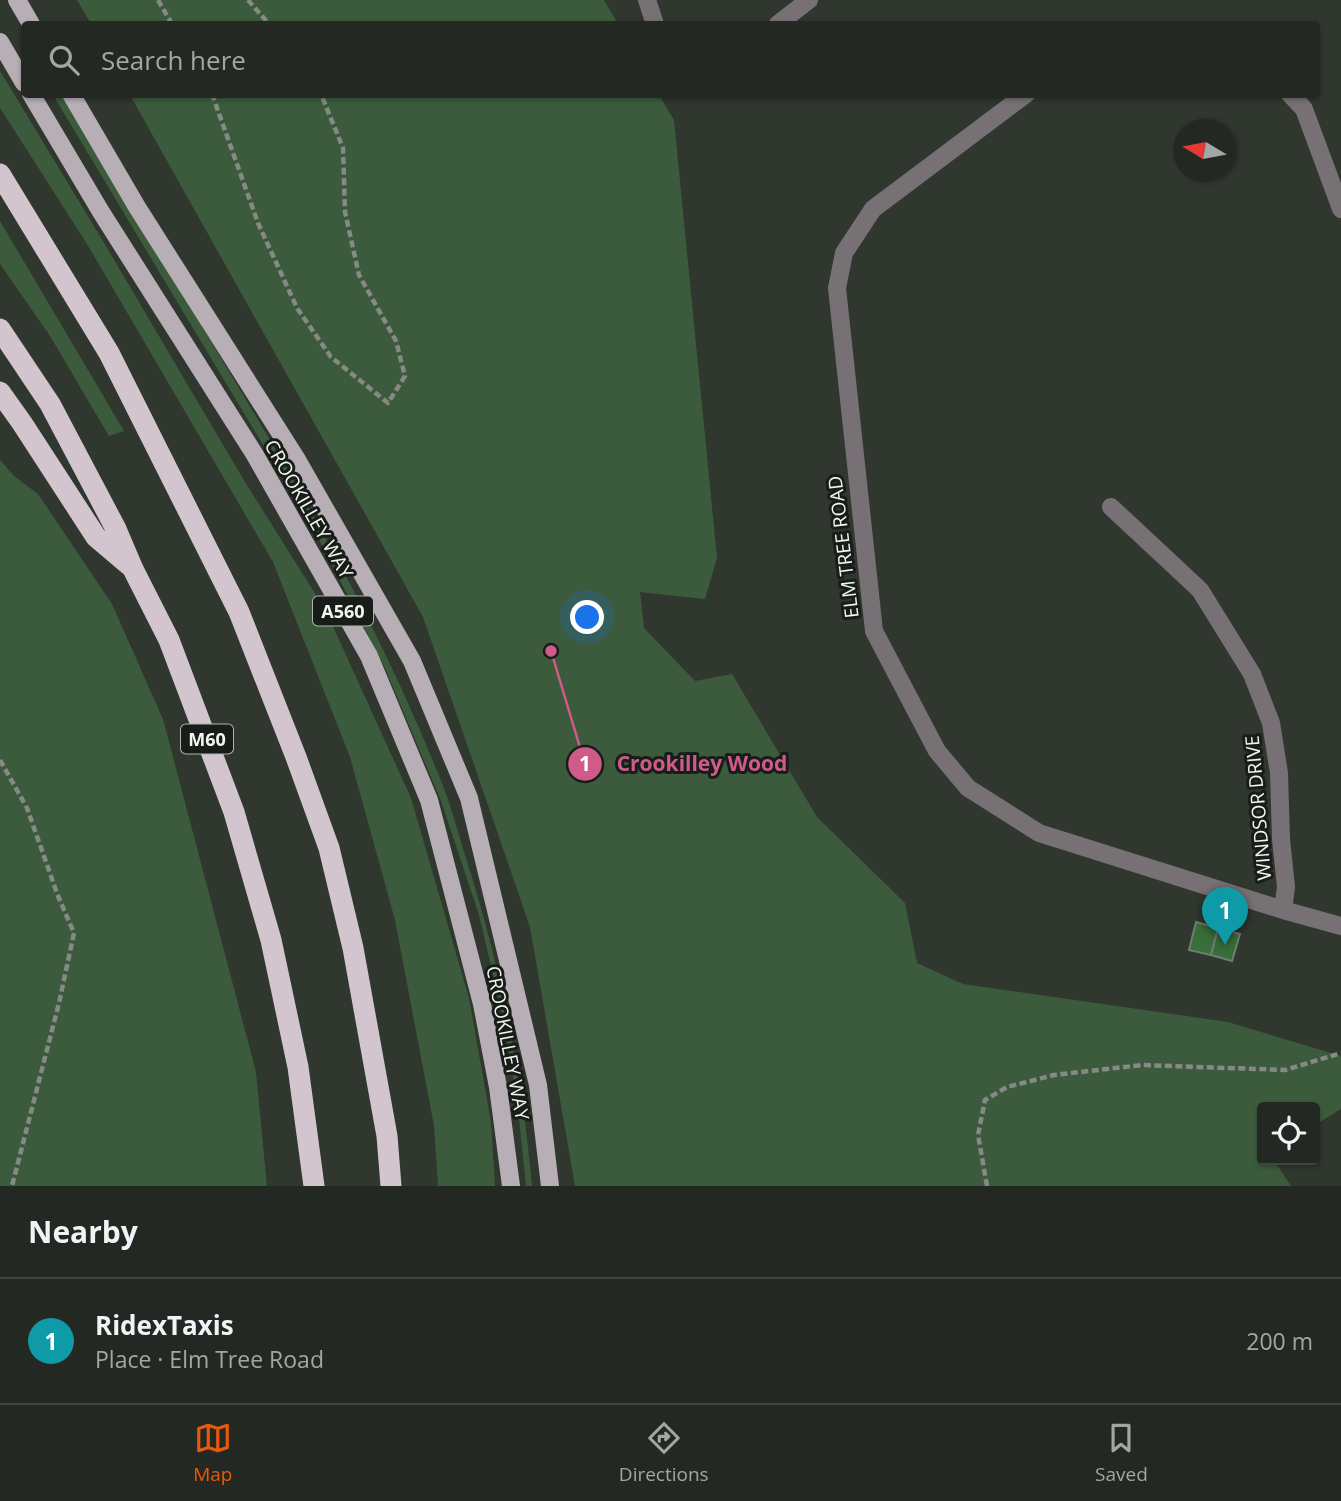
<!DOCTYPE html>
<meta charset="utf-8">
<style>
body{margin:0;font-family:"Open Sans",sans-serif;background:#2b312a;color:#f1f3f6}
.controls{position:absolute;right:21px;bottom:21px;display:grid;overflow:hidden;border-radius:7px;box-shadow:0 2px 5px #0004}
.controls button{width:63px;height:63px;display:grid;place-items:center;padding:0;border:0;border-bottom:2px solid #404540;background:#232922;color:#f1f3f6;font:35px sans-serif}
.compass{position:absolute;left:1173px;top:119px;width:63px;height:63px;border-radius:50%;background:#232922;box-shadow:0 2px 5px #0004;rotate:280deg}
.you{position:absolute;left:588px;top:618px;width:24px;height:24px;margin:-18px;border:5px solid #fff;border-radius:50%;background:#1a73e8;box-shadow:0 0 0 10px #1a73e833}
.badge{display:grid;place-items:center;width:46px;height:46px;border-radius:50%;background:#ea580c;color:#fff;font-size:23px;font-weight:700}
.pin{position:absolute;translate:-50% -58px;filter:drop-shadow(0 2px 4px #0008)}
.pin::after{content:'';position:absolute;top:37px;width:24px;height:21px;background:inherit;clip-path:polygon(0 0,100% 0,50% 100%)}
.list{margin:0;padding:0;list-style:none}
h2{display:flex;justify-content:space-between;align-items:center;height:91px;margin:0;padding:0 28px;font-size:30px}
h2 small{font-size:23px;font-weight:400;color:#a3a6a5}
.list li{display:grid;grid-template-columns:46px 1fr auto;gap:21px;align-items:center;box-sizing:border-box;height:126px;padding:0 28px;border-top:2px solid #404540}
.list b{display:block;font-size:26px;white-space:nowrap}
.list p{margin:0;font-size:23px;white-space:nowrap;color:#a3a6a5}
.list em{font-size:23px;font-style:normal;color:#a3a6a5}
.icon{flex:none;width:38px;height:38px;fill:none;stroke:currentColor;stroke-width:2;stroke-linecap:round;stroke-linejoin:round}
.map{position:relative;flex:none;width:1341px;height:1186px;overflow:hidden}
.search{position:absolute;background:#232922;box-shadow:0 2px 5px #0004;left:21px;right:21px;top:21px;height:77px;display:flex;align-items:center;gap:18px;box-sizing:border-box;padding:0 24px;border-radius:7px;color:#a3a6a5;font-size:26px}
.sheet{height:217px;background:#232922}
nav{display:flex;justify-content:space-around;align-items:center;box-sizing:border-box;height:98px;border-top:2px solid #404540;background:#232922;font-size:19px;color:#a3a6a5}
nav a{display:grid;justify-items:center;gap:4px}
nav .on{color:#ea580c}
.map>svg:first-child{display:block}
.green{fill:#3c5b3c}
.building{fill:#396d39;stroke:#727c72;stroke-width:2}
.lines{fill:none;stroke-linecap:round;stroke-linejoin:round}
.path{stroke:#858b84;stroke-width:4.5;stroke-dasharray:7 3.5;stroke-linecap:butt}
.minor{stroke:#777175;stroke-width:18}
.major{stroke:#b8aeb5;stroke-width:18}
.highway{stroke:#d2c5ce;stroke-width:21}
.labels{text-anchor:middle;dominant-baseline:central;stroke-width:6;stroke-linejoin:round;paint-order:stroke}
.shield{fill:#191d19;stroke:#b0b5b0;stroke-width:2}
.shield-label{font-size:18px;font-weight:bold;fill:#f1f6f1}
.street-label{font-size:19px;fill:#f1f6f1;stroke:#191d19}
.leader{fill:none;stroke:#d05b88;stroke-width:2.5}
.callout-dot{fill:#d05b88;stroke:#191d19;stroke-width:2.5}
.mark-label{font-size:21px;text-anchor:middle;font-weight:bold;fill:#fff}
.callout-label{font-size:21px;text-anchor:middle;font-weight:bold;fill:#d05b88;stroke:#191d19;stroke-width:6;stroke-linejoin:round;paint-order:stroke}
</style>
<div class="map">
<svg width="1341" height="1186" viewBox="0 0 1341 1186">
<rect width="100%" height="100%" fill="#2f372e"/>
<path class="green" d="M77 0H604L618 24H91Z
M0 71 100 236 245 482 326 611 411 798 469 998 491 1122 495 1186H438L434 1126 395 920 350 757 273 562 87 244 0 108Z
M53 95H62C194 322 347 540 443 786 452 809 458 832 465 855 500 963 522 1074 532 1186H526L517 1099 501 1009 479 915 441 801 384 666 314 530Z
M130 95H659L674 120 717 558 705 599 640 592 644 628 695 681 732 674 817 817 905 903 917 963 963 984 1228 1022 1341 1056V1109L1315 1125V1107H1262V1160H1274L1291 1186H575L530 927 423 617Z
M0 221 124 431 109 436 50 336 0 264Z
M0 460 14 476 38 494 112 604 163 719 256 1072 267 1186H0Z"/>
<path class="building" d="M1196 922 1218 928 1211 955 1189 950Z
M1218 928 1240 934 1232 961 1211 955Z"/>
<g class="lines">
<path class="path" d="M158 0 172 24
M248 0 269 24
M212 94 258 223 297 308 331 357 388 403 405 376 396 341 359 275 345 212 343 148 321 94
M0 760 27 808 58 896 74 933 59 1003 12 1186
M987 1186 978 1135 985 1100 1007 1087 1054 1075 1142 1065 1285 1070 1341 1053"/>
<path class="minor" d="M647 0 655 24
M778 24 809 0
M1026 94 873 209 844 253 837 288 874 631 937 751 968 788 1039 833 1283 910 1341 926
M1290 94 1304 109 1341 209
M1111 507 1200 590 1252 674 1271 723 1279 773 1281 839 1286 887 1283 910"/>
<path class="major" d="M17 0 31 24
M0 42 24 83
M31 94 101 212 255 455 369 656 429 800 482 1004 498 1087 511 1186
M71 94 137 207 296 458 412 661 469 798 538 1085 550 1186"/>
<path class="highway" d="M0 174 109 353 239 612 296 757 329 848 353 948 387 1136 391 1186
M0 329 50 404 116 529 133 569 169 640 234 812 271 940 298 1067 314 1186
M0 392 22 423 96 537 129 565"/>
</g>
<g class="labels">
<g class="shield">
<rect x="313" y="596.5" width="60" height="29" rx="5"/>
<rect x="181" y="724.5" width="52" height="29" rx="5"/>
</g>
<g class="shield-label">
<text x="343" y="611">A560</text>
<text x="207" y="739">M60</text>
</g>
<g class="street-label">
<text transform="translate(309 509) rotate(60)">CROOKILLEY WAY</text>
<text transform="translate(843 547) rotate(-97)">ELM TREE ROAD</text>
<text transform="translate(1258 808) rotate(-95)">WINDSOR DRIVE</text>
<text transform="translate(508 1043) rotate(79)">CROOKILLEY WAY</text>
</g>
</g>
<path class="leader" d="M551 651L585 764"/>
<g class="callout-dot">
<circle cx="551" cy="651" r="7"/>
<circle cx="585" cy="764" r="18"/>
</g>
<g class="mark-label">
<text x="585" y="771">1</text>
</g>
<g class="callout-label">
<text x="702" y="771">Crookilley Wood</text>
</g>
</svg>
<div class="controls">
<button><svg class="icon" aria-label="locate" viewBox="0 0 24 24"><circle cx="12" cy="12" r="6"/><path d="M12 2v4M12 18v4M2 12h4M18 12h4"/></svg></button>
</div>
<svg class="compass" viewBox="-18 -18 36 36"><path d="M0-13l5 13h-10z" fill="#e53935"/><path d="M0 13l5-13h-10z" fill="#a3a6a5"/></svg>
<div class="you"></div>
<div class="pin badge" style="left:1225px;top:945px;background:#0f9aa8">1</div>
<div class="search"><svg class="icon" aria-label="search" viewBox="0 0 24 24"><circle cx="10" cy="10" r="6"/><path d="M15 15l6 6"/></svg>Search here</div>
</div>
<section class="sheet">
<h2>Nearby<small></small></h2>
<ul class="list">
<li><span class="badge" style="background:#0f9aa8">1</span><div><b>RidexTaxis</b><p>Place · Elm Tree Road</p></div><em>200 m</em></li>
</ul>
</section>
<nav>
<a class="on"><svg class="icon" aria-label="map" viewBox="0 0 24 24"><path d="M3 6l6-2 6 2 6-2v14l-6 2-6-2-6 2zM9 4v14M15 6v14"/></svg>Map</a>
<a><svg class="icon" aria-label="directions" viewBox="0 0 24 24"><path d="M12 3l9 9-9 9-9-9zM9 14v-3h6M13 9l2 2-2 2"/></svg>Directions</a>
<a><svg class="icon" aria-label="saved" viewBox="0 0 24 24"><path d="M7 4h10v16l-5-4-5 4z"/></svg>Saved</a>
</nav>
